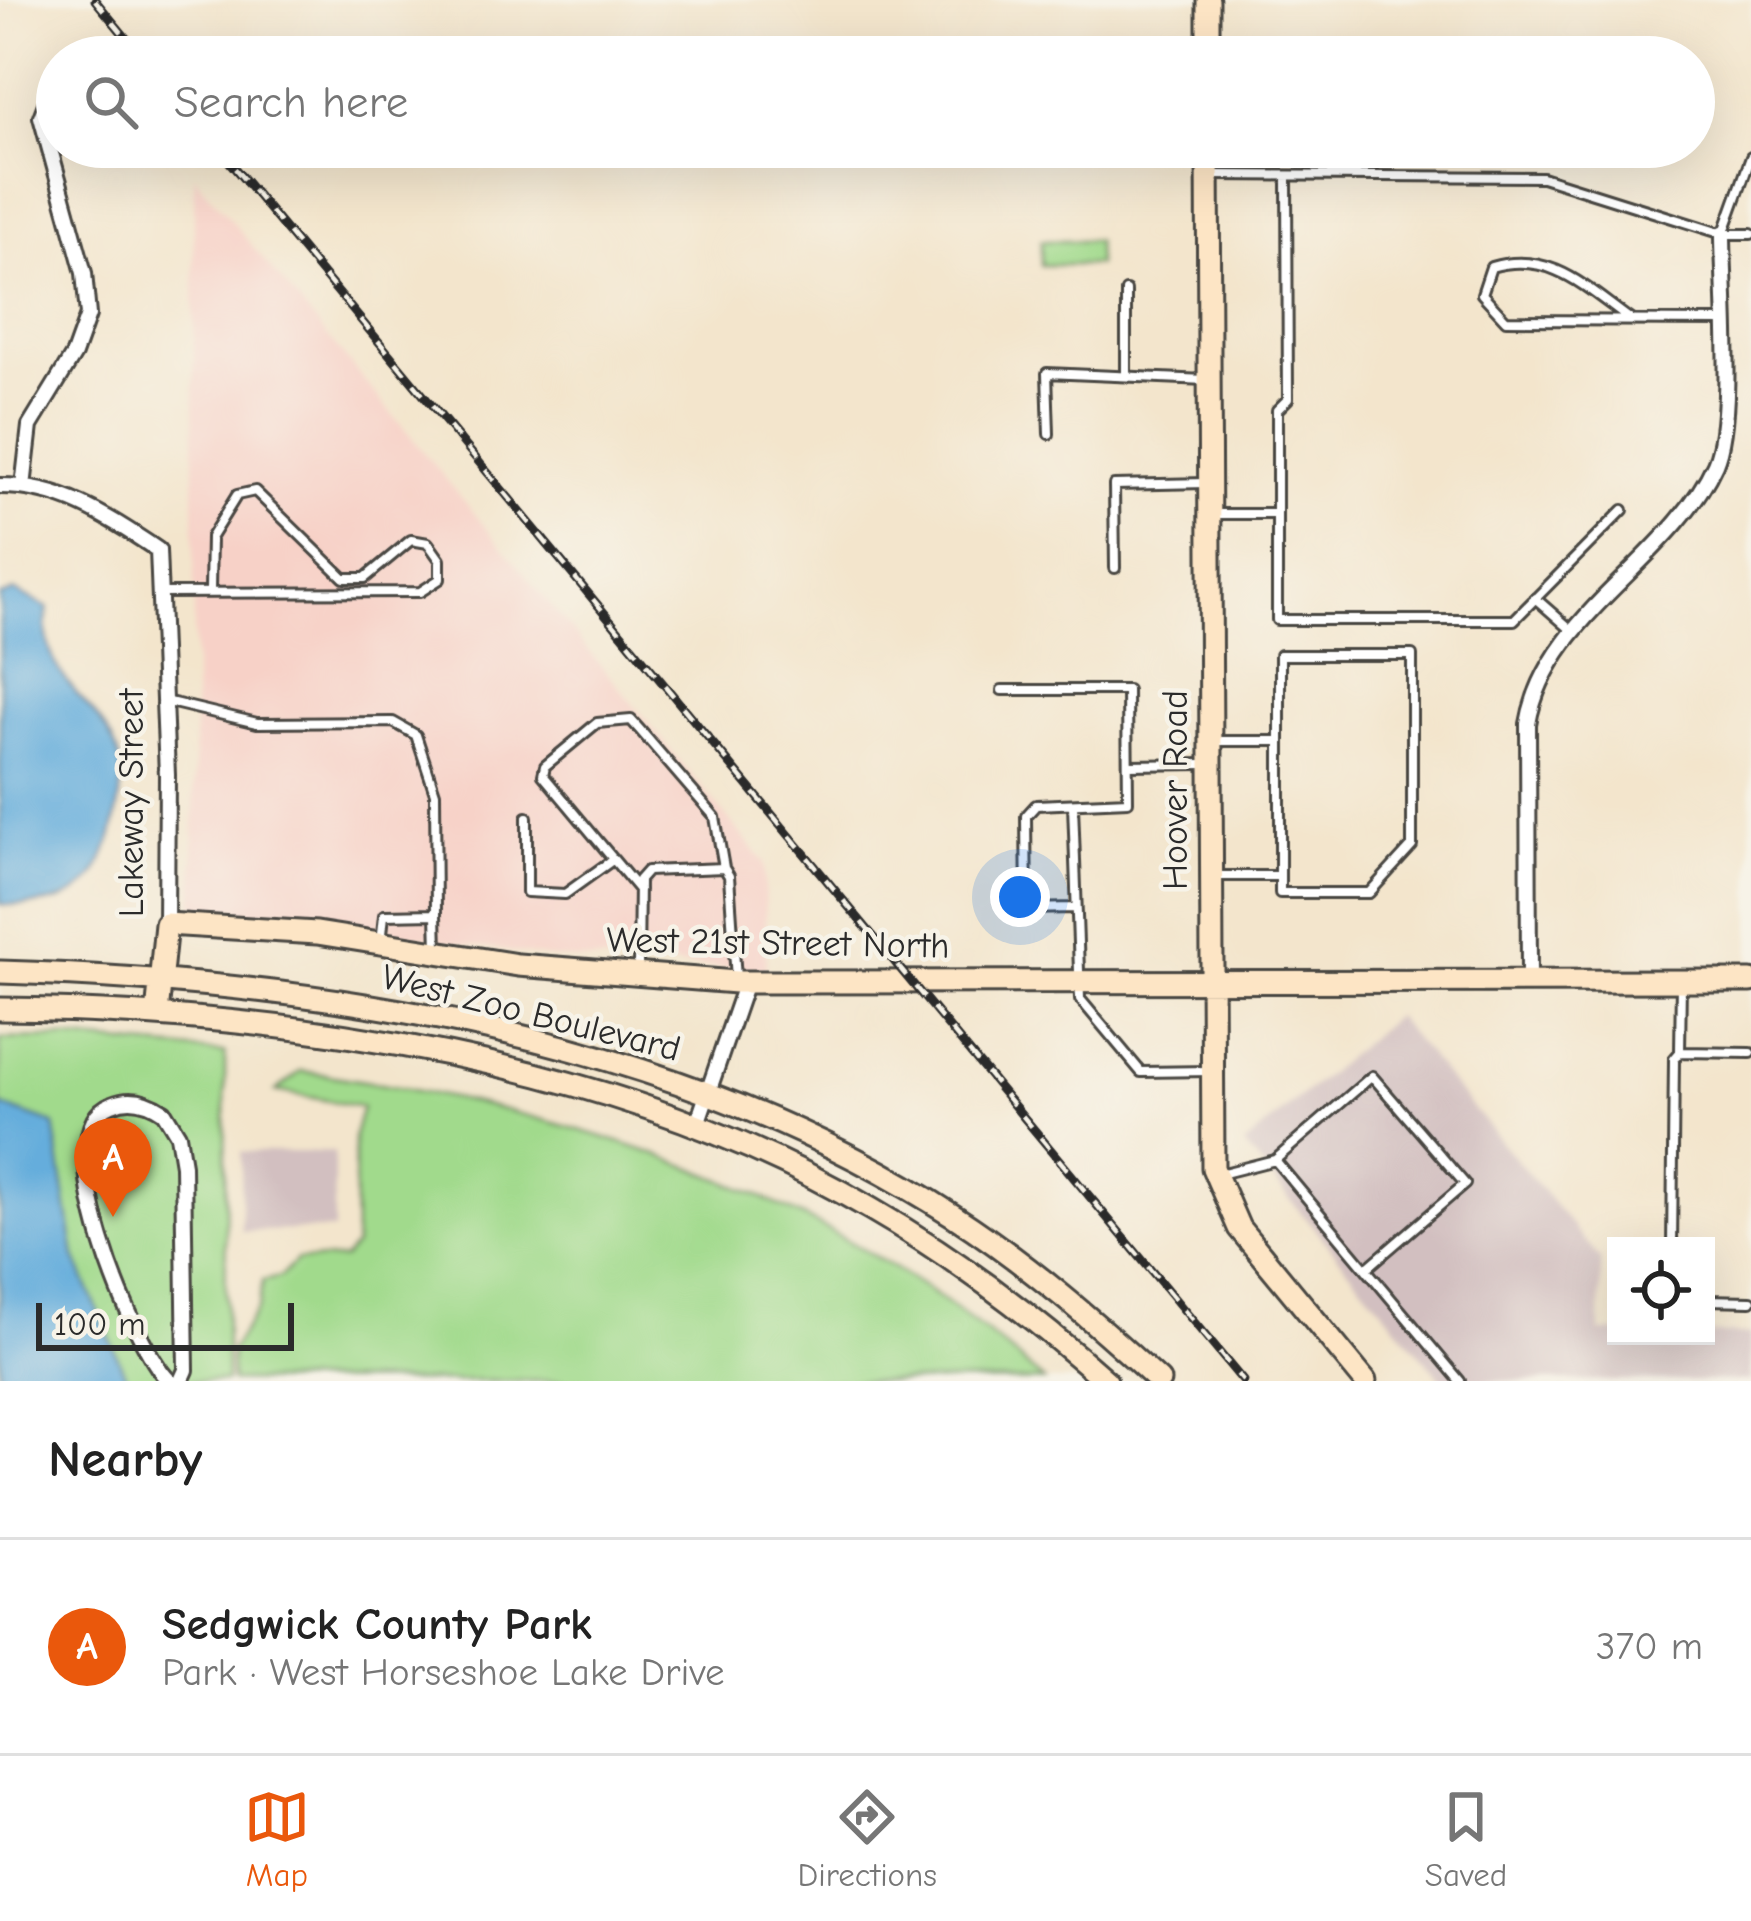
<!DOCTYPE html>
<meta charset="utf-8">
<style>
body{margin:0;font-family:"Comic Neue",sans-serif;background:#f2f2f2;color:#222}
.controls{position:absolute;right:36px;bottom:36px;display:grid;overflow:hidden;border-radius:0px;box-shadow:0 12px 48px #0002}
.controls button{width:108px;height:108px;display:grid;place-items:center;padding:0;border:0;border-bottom:3px solid #e0e0e0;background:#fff;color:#222;font:60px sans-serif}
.scale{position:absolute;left:36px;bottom:30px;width:258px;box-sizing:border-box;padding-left:12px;border:6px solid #2b2b2b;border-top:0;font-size:33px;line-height:42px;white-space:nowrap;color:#2b2b2b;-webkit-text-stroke:9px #f7f3e8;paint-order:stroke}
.you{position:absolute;left:1020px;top:897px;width:42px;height:42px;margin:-30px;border:9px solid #fff;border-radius:50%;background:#1a73e8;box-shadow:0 0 0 18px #1a73e833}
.badge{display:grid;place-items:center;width:78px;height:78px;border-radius:50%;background:#ea580c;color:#fff;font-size:39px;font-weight:700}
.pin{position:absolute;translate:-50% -99px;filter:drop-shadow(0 3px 6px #0008)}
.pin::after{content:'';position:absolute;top:63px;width:42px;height:36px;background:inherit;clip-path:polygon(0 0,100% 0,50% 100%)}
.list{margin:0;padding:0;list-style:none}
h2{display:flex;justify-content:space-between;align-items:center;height:156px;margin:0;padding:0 48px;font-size:51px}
h2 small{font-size:39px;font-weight:400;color:#767676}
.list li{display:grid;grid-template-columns:78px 1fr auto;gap:36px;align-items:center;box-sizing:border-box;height:216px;padding:0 48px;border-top:3px solid #e0e0e0}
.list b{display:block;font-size:45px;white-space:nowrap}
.list p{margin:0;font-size:39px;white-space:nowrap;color:#767676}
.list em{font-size:39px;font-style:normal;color:#767676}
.icon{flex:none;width:66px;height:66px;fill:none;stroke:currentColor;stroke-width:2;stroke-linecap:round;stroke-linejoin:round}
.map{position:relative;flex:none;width:1751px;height:1381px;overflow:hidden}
.search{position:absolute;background:#fff;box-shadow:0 12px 48px #0002;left:36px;right:36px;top:36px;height:132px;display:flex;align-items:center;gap:30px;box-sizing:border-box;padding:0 42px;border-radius:66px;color:#767676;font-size:45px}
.sheet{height:372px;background:#fff}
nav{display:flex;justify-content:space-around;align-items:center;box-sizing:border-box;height:168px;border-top:3px solid #e0e0e0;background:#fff;font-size:33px;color:#767676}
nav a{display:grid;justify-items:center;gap:6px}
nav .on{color:#ea580c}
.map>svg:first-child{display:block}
.built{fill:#f7d1c7}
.industrial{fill:#d2bfc0}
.green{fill:#a1da8c;stroke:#66825c;stroke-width:3}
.water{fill:#65addc;stroke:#486c84;stroke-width:3}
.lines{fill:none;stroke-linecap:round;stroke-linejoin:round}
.lane-casing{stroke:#494743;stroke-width:14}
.street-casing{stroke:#494743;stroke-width:20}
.secondary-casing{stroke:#494743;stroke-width:27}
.lane{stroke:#fff;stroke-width:8}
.street{stroke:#fff;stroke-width:14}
.secondary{stroke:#fde5c5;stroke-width:21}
.rail-casing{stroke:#2b2b2b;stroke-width:9}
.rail{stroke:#f7f3e8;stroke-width:4.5;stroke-dasharray:14;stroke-linecap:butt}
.labels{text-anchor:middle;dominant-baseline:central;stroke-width:9;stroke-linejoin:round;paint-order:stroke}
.street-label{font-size:36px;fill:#2b2b2b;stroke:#f7f3e8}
</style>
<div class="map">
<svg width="1751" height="1381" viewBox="0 0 1751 1381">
<rect width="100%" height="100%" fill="#f7f3e8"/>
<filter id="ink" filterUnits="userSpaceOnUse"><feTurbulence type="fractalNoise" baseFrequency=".00833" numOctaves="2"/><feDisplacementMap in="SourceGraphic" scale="24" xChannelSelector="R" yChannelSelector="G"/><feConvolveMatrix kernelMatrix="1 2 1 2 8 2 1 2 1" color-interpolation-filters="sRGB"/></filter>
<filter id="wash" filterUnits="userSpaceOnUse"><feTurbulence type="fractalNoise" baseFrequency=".004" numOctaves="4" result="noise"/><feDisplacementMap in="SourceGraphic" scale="48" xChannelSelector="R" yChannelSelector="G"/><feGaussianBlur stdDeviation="2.7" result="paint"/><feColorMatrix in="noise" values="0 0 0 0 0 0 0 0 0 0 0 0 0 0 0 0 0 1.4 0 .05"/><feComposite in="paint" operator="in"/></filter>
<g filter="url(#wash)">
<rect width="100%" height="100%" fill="#f3e5cc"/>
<path class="built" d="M194 176 764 862 766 970 550 958 316 920 194 911Z"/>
<path class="industrial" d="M1395 1016 1601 1260 1600 1332 1751 1334V1381H1443L1244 1145Z
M241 1152H334V1230L241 1231Z"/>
<path class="green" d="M1041 241H1096L1097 265H1041Z
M63 1038 225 1053 226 1381H0V1039Z
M301 1071C576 1111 834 1191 1044 1381H231V1350L258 1308 263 1281 280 1277 297 1260 343 1259 355 1246 354 1136 362 1107 276 1091Z"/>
<path class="water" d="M15 591 48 608C35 678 100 700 118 754 125 773 120 798 116 818 102 890 71 910 0 904V596Z
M0 1105 54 1124 75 1257 128 1381H0Z"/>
</g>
<g filter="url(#ink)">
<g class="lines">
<g class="lane-casing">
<path id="lane" d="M1209 175 1542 177 1723 234H1751
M1287 176 1288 399 1277 410V620H1514L1623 510
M1724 232 1751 157
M1126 291V376
M1631 320C1585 287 1550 250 1491 267L1482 294 1506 320 1723 321
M1049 434 1047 373 1206 380
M1212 514H1277
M1115 568 1114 485 1206 483
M162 593 420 592 440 579V560L428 543 411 540 365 578H344L255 491 237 495 211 537 210 590
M1535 598 1575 633
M1280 655H1412V846L1369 893H1280Z
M1002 690H1127L1128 801 1036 805 1026 816 1027 909 1074 908
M165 701 257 723 393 722 416 735 435 793 436 914
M1215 741H1280
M1128 765 1206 764
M1073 805 1080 999 1141 1072 1210 1071
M527 817V892L565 894 611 861
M1216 876H1280
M639 890 543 775 545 766 597 723 631 720 640 730 715 817 724 868
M381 943 384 915 436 914 437 950
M638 969 639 880 647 871 724 868 729 876 736 979
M1680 1052 1751 1053
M1216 1175 1275 1160 1372 1076 1465 1184 1366 1269 1275 1160
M1672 1246 1674 1059 1680 1052 1681 982
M1366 1269 1460 1381
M1706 1300 1751 1301"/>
</g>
<g class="street-casing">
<path id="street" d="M0 486C63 486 108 517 158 550L167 775 166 924
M23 487 30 426 74 354 88 315 84 273 41 117 46 104
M1529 979 1528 724C1546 615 1671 561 1715 464 1735 419 1723 288 1723 234
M696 1127 746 982
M169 1381C133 1345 43 1131 112 1104 130 1096 148 1101 164 1112L178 1135 183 1165 186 1370 181 1381"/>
</g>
<g class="secondary-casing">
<path id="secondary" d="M1208 0V57
M1208 147 1213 1168 1239 1228 1365 1381
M0 972C328 982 673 1035 954 1216 1028 1264 1095 1322 1159 1381
M0 1009C288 1012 619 1060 871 1209 956 1258 1033 1316 1106 1381
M157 1014 166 924 317 933 518 965 736 982 1751 981"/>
</g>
<use href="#lane" class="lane"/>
<use href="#street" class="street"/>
<use href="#secondary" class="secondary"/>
<g class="rail-casing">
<path id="rail" d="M95 0 142 57
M217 147 1243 1381"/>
</g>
<use href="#rail" class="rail"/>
</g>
</g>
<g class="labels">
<g class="street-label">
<text transform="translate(1175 790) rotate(-90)">Hoover Road</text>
<text transform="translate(131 803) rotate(-90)">Lakeway Street</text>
<text transform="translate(778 943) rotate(1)">West 21st Street North</text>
<text transform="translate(531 1013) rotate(14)">West Zoo Boulevard</text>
</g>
</g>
</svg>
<div class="controls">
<button><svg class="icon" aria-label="locate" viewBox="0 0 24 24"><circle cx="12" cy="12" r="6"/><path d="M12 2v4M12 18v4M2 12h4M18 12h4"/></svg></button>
</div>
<div class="scale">100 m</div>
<div class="you"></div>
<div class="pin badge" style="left:113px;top:1217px">A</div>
<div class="search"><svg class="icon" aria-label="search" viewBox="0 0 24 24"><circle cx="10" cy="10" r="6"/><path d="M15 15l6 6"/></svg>Search here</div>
</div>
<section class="sheet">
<h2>Nearby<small></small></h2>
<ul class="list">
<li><span class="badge">A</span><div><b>Sedgwick County Park</b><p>Park · West Horseshoe Lake Drive</p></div><em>370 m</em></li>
</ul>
</section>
<nav>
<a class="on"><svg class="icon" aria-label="map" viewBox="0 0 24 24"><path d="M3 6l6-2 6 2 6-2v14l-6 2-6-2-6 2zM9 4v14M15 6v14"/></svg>Map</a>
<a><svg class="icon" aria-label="directions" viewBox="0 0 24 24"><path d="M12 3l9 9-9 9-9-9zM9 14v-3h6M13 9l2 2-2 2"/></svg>Directions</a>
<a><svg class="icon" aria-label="saved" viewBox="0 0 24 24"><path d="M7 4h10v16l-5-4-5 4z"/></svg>Saved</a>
</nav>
